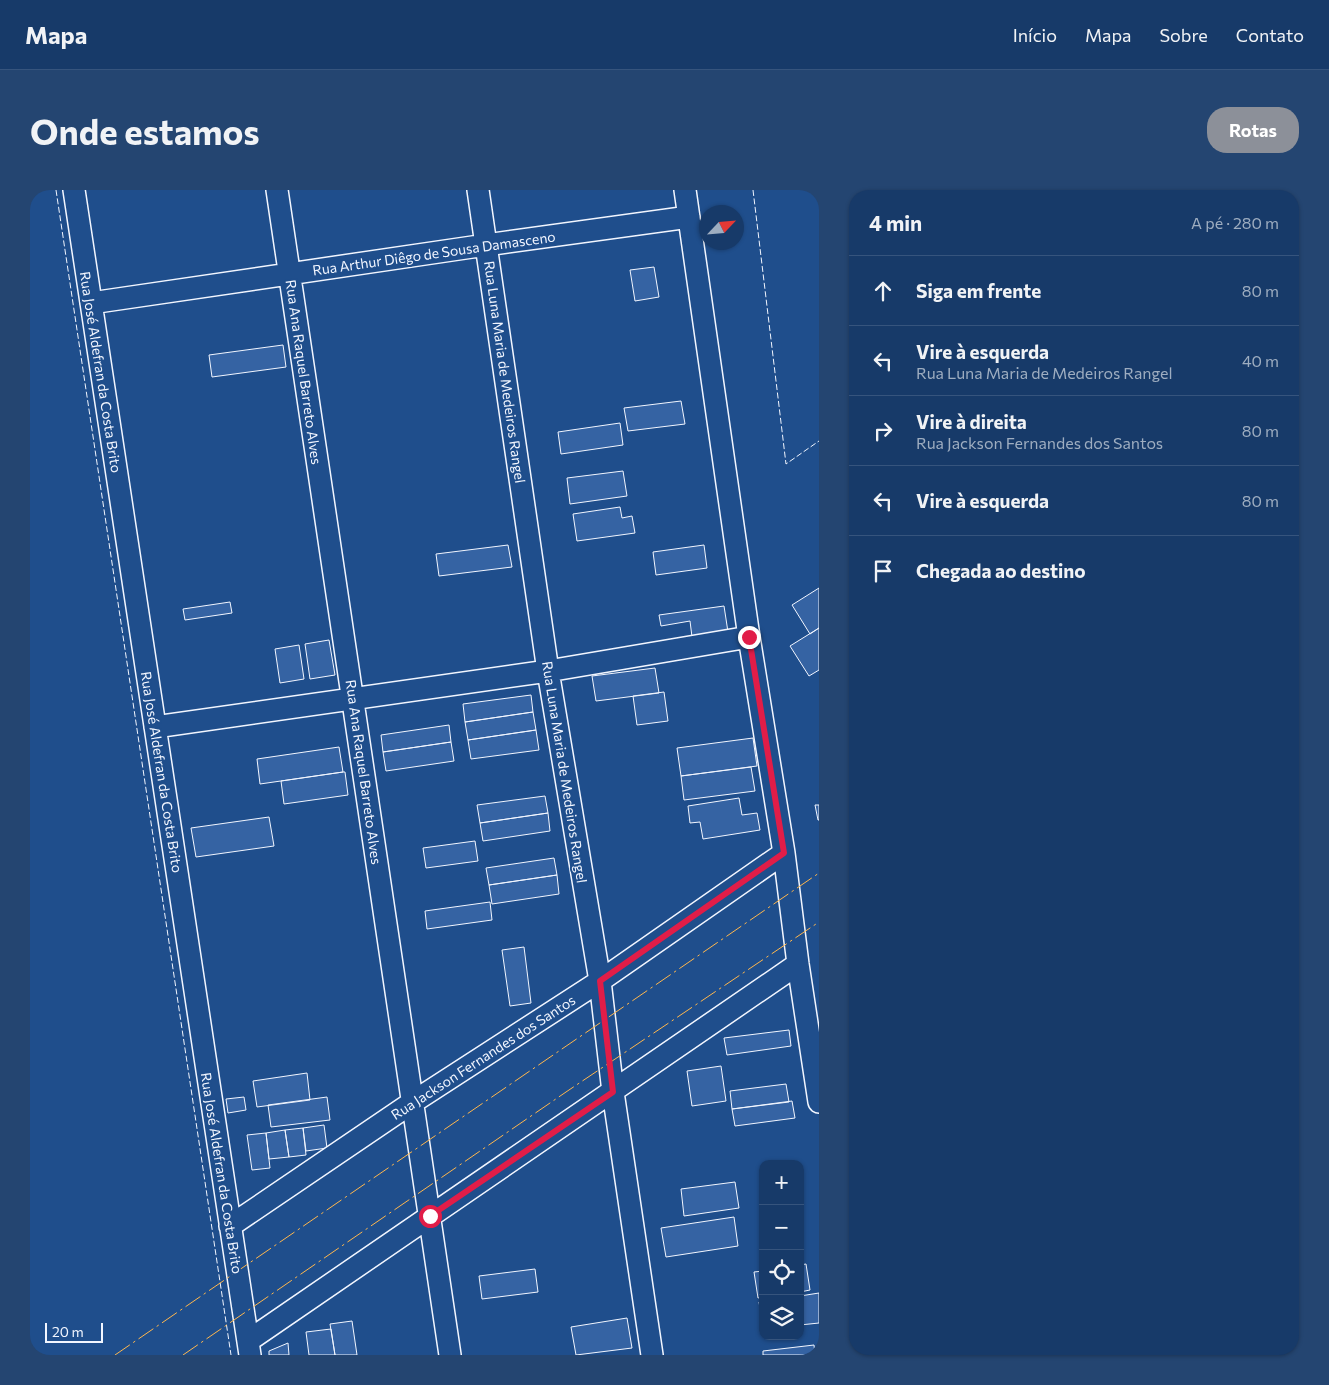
<!DOCTYPE html>
<html lang="pt">
<meta charset="utf-8">
<style>
body{margin:0;font-family:Commissioner,sans-serif;background:#244571;color:#f1f3f6}
.controls{position:absolute;right:15px;bottom:15px;display:grid;overflow:hidden;border-radius:10px;box-shadow:0 1px 4px #0004}
.controls button{width:45px;height:45px;display:grid;place-items:center;padding:0;border:0;border-bottom:1px solid #36547d;background:#173a69;color:#f1f3f6;font:25px sans-serif}
.compass{position:absolute;left:669px;top:15px;width:45px;height:45px;border-radius:50%;background:#173a69;box-shadow:0 1px 4px #0004;rotate:64deg}
.scale{position:absolute;left:15px;bottom:12px;width:58px;box-sizing:border-box;padding-left:5px;border:2px solid #f2f6ff;border-top:0;font-size:14px;line-height:18px;white-space:nowrap;color:#f2f6ff;-webkit-text-stroke:4px #1f4e8c;paint-order:stroke}
.stop{position:absolute;width:15px;height:15px;margin:-11px;border:4px solid #e11d48;border-radius:50%;background:#fff}
.stop.end{background:#e11d48;border-color:#fff;box-shadow:0 1px 5px #0008}
.list{margin:0;padding:0;list-style:none}
h2{display:flex;justify-content:space-between;align-items:center;height:65px;margin:0;padding:0 20px;font-size:21px}
h2 small{font-size:16px;font-weight:400;color:#9eadc0}
.list li{display:grid;grid-template-columns:32px 1fr auto;gap:15px;align-items:center;box-sizing:border-box;height:70px;padding:0 20px;border-top:1px solid #36547d}
.list b{display:block;font-size:19px;white-space:nowrap}
.list p{margin:0;font-size:16px;white-space:nowrap;color:#9eadc0}
.list em{font-size:16px;font-style:normal;color:#9eadc0}
.icon{flex:none;width:28px;height:28px;fill:none;stroke:currentColor;stroke-width:2;stroke-linecap:round;stroke-linejoin:round}
.map{position:relative;flex:none;width:789px;height:1165px;overflow:hidden;border-radius:20px}
header{display:flex;align-items:center;gap:30px;box-sizing:border-box;height:70px;padding:0 25px;background:#173a69;border-bottom:1px solid #36547d}
header strong{font-size:24px}
nav{display:flex;gap:28px;margin-inline-start:auto;font-size:18px}
.intro{display:flex;align-items:center;justify-content:space-between;box-sizing:border-box;height:120px;padding:0 30px}
h1{margin:0;font-size:35px}
.button{padding:12px 22px;border-radius:20px;background:#8c9099;color:#fff;font-size:18px;font-weight:700}
main{display:flex;gap:30px;padding:0 30px}
aside{flex:1;background:#173a69;border-radius:20px;box-shadow:0 1px 4px #0004}
.map>svg:first-child{display:block}
.building{fill:#3563a3;stroke:#f2f6ff}
.lines{fill:none;stroke-linecap:round;stroke-linejoin:round}
.minor-casing{stroke:#f2f6ff;stroke-width:24}
.minor{stroke:#1f4e8c;stroke-width:21}
.fence{stroke:#f2f6ff;stroke-width:1;stroke-dasharray:6 2.5;stroke-linecap:butt}
.power{stroke:#ffb74d;stroke-width:1;stroke-dasharray:18 4 2.5 4;stroke-linecap:butt}
.route{stroke:#e11d48;stroke-width:6}
.labels{text-anchor:middle;dominant-baseline:central;stroke-width:4;stroke-linejoin:round;paint-order:stroke}
.street-label{font-size:14px;fill:#f2f6ff;stroke:#1f4e8c}
</style>
<header>
<strong>Mapa</strong>
<nav><a>Início</a><a>Mapa</a><a>Sobre</a><a>Contato</a></nav>
</header>
<div class="intro"><h1>Onde estamos</h1><a class="button">Rotas</a></div>
<main>
<div class="map">
<svg width="789" height="1165" viewBox="0 0 789 1165">
<rect width="100%" height="100%" fill="#1f4e8c"/>
<path class="building" d="M624 77 629 107 605 111 600 80Z
M253 155 256 177 182 187 179 165Z
M651 211 655 234 598 241 594 218Z
M590 233 593 255 531 264 528 242Z
M593 281 597 306 540 314 537 288Z
M590 317 592 328 602 326 605 343 547 351 543 324Z
M478 355 482 377 409 386 406 364Z
M674 355 677 378 626 385 623 362Z
M789 398V438L780 444 762 415Z
M200 412 202 423 155 430 153 419Z
M694 416 698 442 662 447 660 431 631 436 629 425Z
M789 438V480L779 486 760 456Z
M299 450 305 485 280 489 275 454Z
M269 455 274 489 250 493 245 459Z
M625 478 629 503 566 511 562 486Z
M634 502 638 531 607 535 603 506Z
M501 505 503 522 435 532 433 514Z
M503 522 506 540 438 550 435 532Z
M419 535 421 552 353 562 351 545Z
M506 540 509 560 441 569 438 550Z
M723 548 727 576 651 586 647 558Z
M421 552 424 571 356 581 353 562Z
M309 557 313 582 230 594 227 569Z
M721 577 725 601 654 610 651 586Z
M313 582H315L318 605 254 614 251 591Z
M515 606 518 623 450 633 447 615Z
M709 608 712 625 727 623 730 640 673 649 670 632 660 633 658 616Z
M785 615H789V630H788Z
M518 623 520 641 453 651 450 633Z
M239 627 244 656 166 667 161 638Z
M445 651 448 671 396 678 393 658Z
M524 668 527 685 459 695 456 678Z
M527 685 529 704 462 714 459 695Z
M460 712 462 730 397 739 395 721Z
M494 757 501 813 480 816 472 760Z
M759 840 761 856 697 865 694 848Z
M691 876 696 911 662 916 657 881Z
M277 883 280 910 227 917 223 891Z
M756 894 759 912 702 919 700 901Z
M214 907 216 920 198 923 196 909Z
M297 907 300 930 241 937 238 915Z
M762 911 765 928 705 936 702 919Z
M294 935 297 958 276 961 273 938Z
M273 938 276 965 259 967 255 940Z
M255 940 259 967 239 969 236 943Z
M236 943 240 978 222 980 217 945Z
M705 992 709 1018 654 1026 651 999Z
M704 1027 708 1056 636 1067 631 1038Z
M776 1074 780 1100 770 1102V1075Z
M505 1079 508 1102 452 1109 449 1086Z
M733 1081V1107L728 1108 724 1082Z
M789 1103V1133L770 1135V1106Z
M729 1112H733V1136Z
M597 1128 602 1158 546 1165 541 1137Z
M322 1131 327 1165H305L300 1134Z
M301 1139 305 1165H279L276 1142Z
M258 1153 259 1165H239V1161Z
M784 1155 785 1165H733V1161Z"/>
<g class="lines">
<g class="minor-casing">
<path id="minor" d="M44 0 220 1165
M247 0 420 1165
M448 0 518 481 570 791 583 902 622 1165
M655 0 719 447 754 663 768 774 789 912
M61 113 456 55 659 27
M125 537 518 481 719 447
M200 1036 383 912 570 791 754 663
M218 1151 768 774"/>
</g>
<use href="#minor" class="minor"/>
<path class="fence" d="M26 0 201 1165
M723 0 756 274 789 251"/>
<path class="power" d="M85 1165 789 683
M153 1165 536 902 789 732"/>
</g>
<g class="lines">
<path class="route" d="M400 1026 583 902 570 791 754 663 719 447"/>
</g>
<g class="labels">
<g class="street-label">
<text transform="translate(404 63) rotate(-8)">Rua Arthur Diêgo de Sousa Damasceno</text>
<text transform="translate(71 182) rotate(81)">Rua José Aldefran da Costa Brito</text>
<text transform="translate(274 182) rotate(82)">Rua Ana Raquel Barreto Alves</text>
<text transform="translate(475 182) rotate(82)">Rua Luna Maria de Medeiros Rangel</text>
<text transform="translate(132 582) rotate(81)">Rua José Aldefran da Costa Brito</text>
<text transform="translate(334 582) rotate(82)">Rua Ana Raquel Barreto Alves</text>
<text transform="translate(535 582) rotate(81)">Rua Luna Maria de Medeiros Rangel</text>
<text transform="translate(453 867) rotate(-33)">Rua Jackson Fernandes dos Santos</text>
<text transform="translate(192 983) rotate(81)">Rua José Aldefran da Costa Brito</text>
</g>
</g>
</svg>
<div class="controls">
<button>+</button>
<button>−</button>
<button><svg class="icon" aria-label="locate" viewBox="0 0 24 24"><circle cx="12" cy="12" r="6"/><path d="M12 2v4M12 18v4M2 12h4M18 12h4"/></svg></button>
<button><svg class="icon" aria-label="layers" viewBox="0 0 24 24"><path d="M12 4l9 5-9 5-9-5zM3 14l9 5 9-5"/></svg></button>
</div>
<svg class="compass" viewBox="-18 -18 36 36"><path d="M0-13l5 13h-10z" fill="#e53935"/><path d="M0 13l5-13h-10z" fill="#9eadc0"/></svg>
<div class="scale">20 m</div>
<div class="stop" style="left:400px;top:1026px"></div>
<div class="stop end" style="left:719px;top:447px"></div>
</div>
<aside>
<h2>4 min<small>A pé · 280 m</small></h2>
<ul class="list">
<li><svg class="icon" aria-label="ahead" viewBox="0 0 24 24"><path d="M12 20V5M6 11l6-6 6 6"/></svg><div><b>Siga em frente</b></div><em>80 m</em></li>
<li><svg class="icon" aria-label="left" viewBox="0 0 24 24"><path d="M17 20v-9H6M10 6l-5 5 5 5"/></svg><div><b>Vire à esquerda</b><p>Rua Luna Maria de Medeiros Rangel</p></div><em>40 m</em></li>
<li><svg class="icon" aria-label="right" viewBox="0 0 24 24"><path d="M7 20v-9h11M14 6l5 5-5 5"/></svg><div><b>Vire à direita</b><p>Rua Jackson Fernandes dos Santos</p></div><em>80 m</em></li>
<li><svg class="icon" aria-label="left" viewBox="0 0 24 24"><path d="M17 20v-9H6M10 6l-5 5 5 5"/></svg><div><b>Vire à esquerda</b></div><em>80 m</em></li>
<li><svg class="icon" aria-label="arrive" viewBox="0 0 24 24"><path d="M6 21V4h12l-3 4 3 4H6"/></svg><div><b>Chegada ao destino</b></div></li>
</ul>
</aside>
</main>
